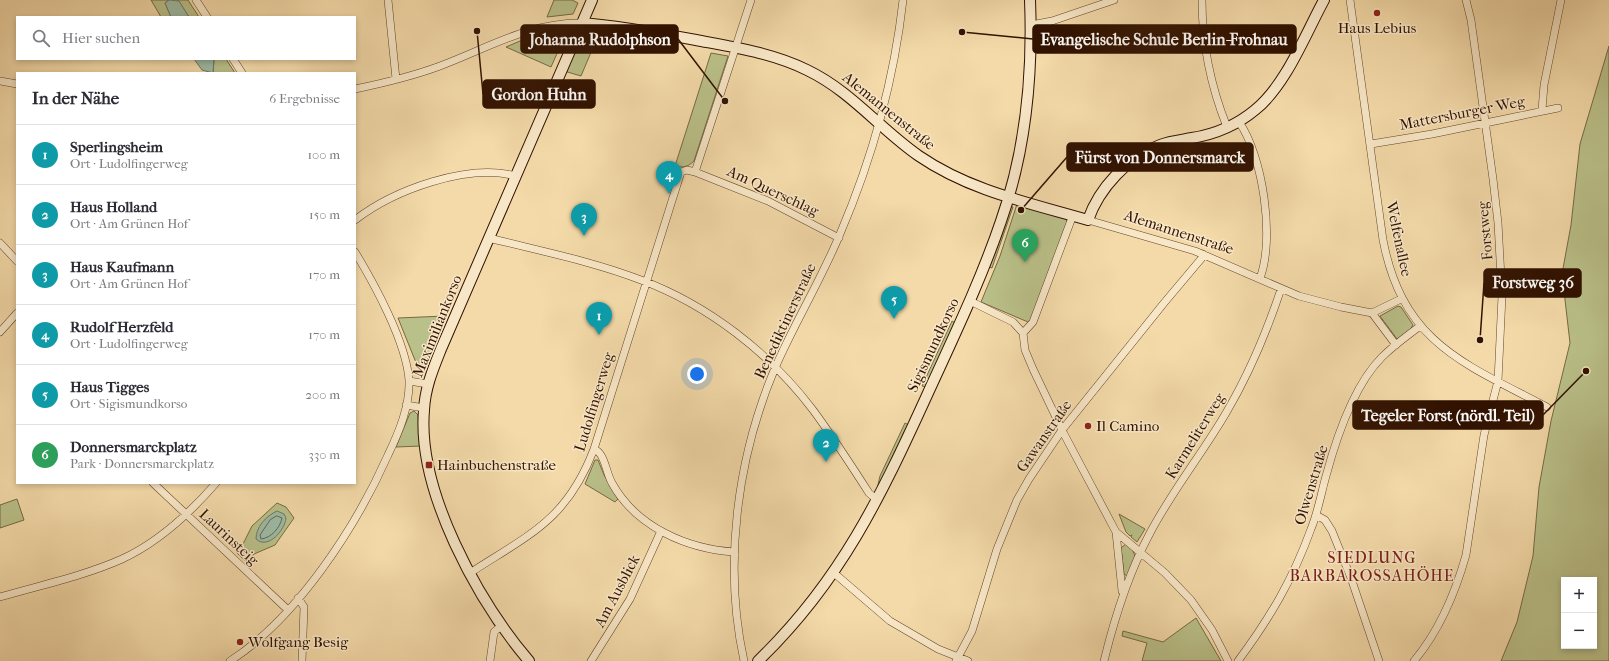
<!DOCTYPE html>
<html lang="de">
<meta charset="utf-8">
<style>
body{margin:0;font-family:"IM FELL French Canon",serif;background:#f7f7f7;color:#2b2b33}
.controls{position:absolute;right:12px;bottom:12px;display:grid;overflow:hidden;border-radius:0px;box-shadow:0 2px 6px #0003}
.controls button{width:36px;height:36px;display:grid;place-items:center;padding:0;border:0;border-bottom:1px solid #e1e1e2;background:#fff;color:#2b2b33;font:20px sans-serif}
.you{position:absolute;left:697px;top:374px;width:14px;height:14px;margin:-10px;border:3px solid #fff;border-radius:50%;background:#1a73e8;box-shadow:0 0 0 6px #1a73e833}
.badge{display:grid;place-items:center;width:26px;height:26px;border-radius:50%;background:#0f766e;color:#fff;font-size:13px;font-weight:700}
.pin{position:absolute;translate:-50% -33px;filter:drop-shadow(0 1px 2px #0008)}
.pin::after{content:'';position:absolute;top:21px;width:14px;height:12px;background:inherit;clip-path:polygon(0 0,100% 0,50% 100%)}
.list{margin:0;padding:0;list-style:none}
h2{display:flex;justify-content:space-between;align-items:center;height:52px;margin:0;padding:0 16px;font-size:17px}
h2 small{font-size:13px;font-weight:400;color:#7c7c81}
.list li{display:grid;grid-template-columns:26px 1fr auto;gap:12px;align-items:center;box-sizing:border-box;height:60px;padding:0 16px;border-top:1px solid #e1e1e2}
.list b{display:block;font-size:15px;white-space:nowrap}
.list p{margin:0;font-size:13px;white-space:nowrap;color:#7c7c81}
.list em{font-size:13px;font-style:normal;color:#7c7c81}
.icon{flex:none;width:22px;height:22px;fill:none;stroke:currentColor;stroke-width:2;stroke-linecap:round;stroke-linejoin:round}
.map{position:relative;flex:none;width:1609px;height:661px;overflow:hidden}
.search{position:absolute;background:#fff;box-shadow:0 2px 6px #0003;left:16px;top:16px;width:340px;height:44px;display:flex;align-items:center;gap:10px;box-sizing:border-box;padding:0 14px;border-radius:0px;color:#7c7c81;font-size:15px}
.panel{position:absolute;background:#fff;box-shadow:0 2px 6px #0003;left:16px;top:72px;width:340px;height:412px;border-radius:0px}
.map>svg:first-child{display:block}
.green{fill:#bac089;stroke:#766944;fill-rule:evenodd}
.water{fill:#9cbba5;stroke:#717763}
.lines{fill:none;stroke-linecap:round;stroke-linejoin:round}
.shore{stroke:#666652;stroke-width:1}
.street-casing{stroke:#62442a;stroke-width:8}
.secondary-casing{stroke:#311200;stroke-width:12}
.street{stroke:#f8e7c7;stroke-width:7}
.secondary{stroke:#f8e7c7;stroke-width:10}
.poi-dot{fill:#8f2418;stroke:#f8e7c7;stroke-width:1.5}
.labels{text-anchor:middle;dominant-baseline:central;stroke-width:3;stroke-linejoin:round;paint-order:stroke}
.poi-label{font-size:15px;fill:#311200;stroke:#f8e7c7;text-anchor:start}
.street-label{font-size:15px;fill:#311200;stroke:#f8e7c7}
.neighbourhood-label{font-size:16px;letter-spacing:1px;fill:#7a1f14;stroke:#f8e7c7}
.leader{fill:none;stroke:#311200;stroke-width:1.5}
.callout-dot{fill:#311200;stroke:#f8e7c7;stroke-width:1.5}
.callout{fill:#311200;stroke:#311200;stroke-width:1.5}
.callout-label{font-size:16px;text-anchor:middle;font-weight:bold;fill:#fff}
</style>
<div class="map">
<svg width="1609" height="661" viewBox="0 0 1609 661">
<rect width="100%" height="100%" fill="#f4daa9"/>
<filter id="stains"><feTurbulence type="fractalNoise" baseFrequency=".005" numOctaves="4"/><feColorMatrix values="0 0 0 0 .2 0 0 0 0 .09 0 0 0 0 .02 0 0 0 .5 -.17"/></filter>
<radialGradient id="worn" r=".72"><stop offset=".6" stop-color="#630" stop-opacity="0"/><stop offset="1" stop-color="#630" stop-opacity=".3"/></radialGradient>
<path class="green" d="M151 0H169L165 3 171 17H161Z
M177 0H188L199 17H189Z
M554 0H572L578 3 573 14 547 17Z
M568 29 551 67 506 47 534 35Z
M585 29 600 31 581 76 564 71Z
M1609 46V661H1501L1517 622 1533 556 1539 487 1551 421 1570 343 1562 274 1571 225 1580 144ZM1564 580H1594V646H1564Z
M711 53 728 56 694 161C688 167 682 168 675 166Z
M214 59H226L235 73H213Z
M1017 204 1066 218 1067 222 1031 319 1028 322 981 302 1000 256Z
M1010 206 1013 207 992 268 989 267Z
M1398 306 1401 307 1413 325 1410 330 1397 339 1380 316Z
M445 316 439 334 421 375 398 318Z
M952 321 955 323 926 387 922 386Z
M414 411 418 415 421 446 396 447 410 413Z
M905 423 909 425 880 487 877 489 880 476Z
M595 460H598L604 475 618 499 615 502 585 484Z
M17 499 24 520 0 528V505Z
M277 503 286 507 294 518 275 545 254 554 247 563 236 552 243 544 252 526Z
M1119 514 1145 529 1137 542 1131 537 1132 535 1130 536 1126 532Z
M1126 544 1133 551 1135 556 1127 576 1124 574 1121 548Z
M1196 618 1221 661H1142L1147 643 1122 636 1123 631 1163 642Z"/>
<path class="water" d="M169 0 179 1 189 17H171L165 3Z
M194 59H214L213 73 202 70Z
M277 511 284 514 286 518C285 530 268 550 256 539 256 527 266 516 277 511Z"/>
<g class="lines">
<path class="shore" d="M277 516 282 518C280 528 271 538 261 539L260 535 270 520Z"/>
<g class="street-casing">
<path id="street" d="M196 0 207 17
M388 0 396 79
M1202 0C1202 44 1211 87 1227 127
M1350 0 1383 240C1403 343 1463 363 1547 407
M1031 25 1052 21 1114 0
M233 59 242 73
M0 81 17 84
M355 89C384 83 413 76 440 66 488 48 530 22 582 23
M1542 110 1544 85 1561 0
M1239 122C1263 156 1275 239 1260 278
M1371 144 1432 134 1558 108
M695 172 768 201 839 238
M355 220C394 190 467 163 516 176
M1088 220 1195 251 1299 296 1341 307 1372 313
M489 238C540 251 592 261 641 280 708 305 770 353 813 410 833 437 851 465 869 493L877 500
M0 243 17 261
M970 301 1013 322 1023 333 1025 350 1033 369 1064 434 1116 532 1165 573 1191 600 1212 630 1228 661
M1372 313 1396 345
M1372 313 1401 299
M0 332 17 313
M1023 333 1033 322 1073 215
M409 381 428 384
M406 405 424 408
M594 449C605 453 606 473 612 483 636 527 687 549 735 552
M153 483 288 610
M1316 515 1325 520 1332 531 1351 578 1379 661
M1116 532 1122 591
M470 573C530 534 567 520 594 449L681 172 687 170 695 172 751 0
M834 573 890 621 938 649 968 661
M0 597C41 585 84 576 122 559 159 542 190 513 216 483
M298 598 304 607 302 661
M230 661C297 618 356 527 388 455 399 432 410 406 409 380 406 342 375 285 355 252
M490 661 494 632 501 626
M591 661 630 599 661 531
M744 661C723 565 737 458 775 368 795 322 821 280 840 234 872 159 894 81 903 0
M956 661 972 631 997 549 1017 500 1029 479 1062 430 1164 303 1201 259 1203 254
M1104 661C1115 616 1128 574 1150 533 1172 491 1202 454 1226 413 1249 374 1267 331 1281 289
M1238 661C1270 618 1293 579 1311 529 1318 512 1321 494 1326 476 1336 439 1354 385 1382 357 1394 345 1407 336 1420 326
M1414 661C1440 630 1455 594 1466 555L1484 435 1498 381 1502 296 1498 223 1493 179 1471 20 1466 0"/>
</g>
<g class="secondary-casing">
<path id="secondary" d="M582 23C620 26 658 33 696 40 733 47 773 53 807 70 851 91 880 129 919 156 970 191 1030 203 1088 220 1099 188 1128 157 1160 145 1170 141 1181 140 1192 138 1216 134 1237 125 1255 110 1286 85 1305 35 1324 0
M529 661C478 601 417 491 424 410 425 388 433 369 441 349L592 0
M758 661C841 581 881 496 928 393 954 336 981 280 1001 221 1026 150 1033 74 1030 0"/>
</g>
<use href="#street" class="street"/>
<use href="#secondary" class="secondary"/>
</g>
<g class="poi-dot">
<circle cx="1377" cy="13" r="4"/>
<circle cx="1088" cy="426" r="4"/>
<rect x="425" y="461" width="8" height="8" rx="2"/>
<circle cx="240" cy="642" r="4"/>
</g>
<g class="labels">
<g class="poi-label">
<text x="1377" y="28" text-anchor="middle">Haus Lebius</text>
<text x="1096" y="426">Il Camino</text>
<text x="437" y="465">Hainbuchenstraße</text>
<text x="248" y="642">Wolfgang Besig</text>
</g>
<g class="street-label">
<text transform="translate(889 111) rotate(39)">Alemannenstraße</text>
<text transform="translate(1462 113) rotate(-11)">Mattersburger Weg</text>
<text transform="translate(773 191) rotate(25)">Am Querschlag</text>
<text transform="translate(1485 231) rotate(-95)">Forstweg</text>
<text transform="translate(1179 232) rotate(18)">Alemannenstraße</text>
<text transform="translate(1399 239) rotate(78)">Welfenallee</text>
<text transform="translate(785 321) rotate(-65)">Benediktinerstraße</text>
<text transform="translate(437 326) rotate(-68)">Maximiliankorso</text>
<text transform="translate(933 345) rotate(-65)">Sigismundkorso</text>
<text transform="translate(594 402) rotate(-73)">Ludolfingerweg</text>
<text transform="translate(1044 436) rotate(-55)">Gawanstraße</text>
<text transform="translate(1195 436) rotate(-58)">Karmeliterweg</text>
<text transform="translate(1311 485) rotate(-73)">Olwenstraße</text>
<text transform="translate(229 537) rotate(43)">Laurinsteig</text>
<text transform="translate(617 591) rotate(-62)">Am Ausblick</text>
</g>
<g class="neighbourhood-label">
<text x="1372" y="557">SIEDLUNG<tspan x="1372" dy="18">BARBAROSSAHÖHE</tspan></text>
</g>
</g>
<path class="leader" d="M725 101L678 39M962 32L1033 39M477 31L483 94M1021 210L1067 157M1480 340L1484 283M1586 371L1543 415"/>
<g class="callout-dot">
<circle cx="725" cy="101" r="4"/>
<circle cx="962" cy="32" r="4"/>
<circle cx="477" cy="31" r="4"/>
<circle cx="1021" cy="210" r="4"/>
<circle cx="1480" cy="340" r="4"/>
<circle cx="1586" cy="371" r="4"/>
</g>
<g class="callout">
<rect x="521" y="25" width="157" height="28" rx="4"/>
<rect x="1033" y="25" width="263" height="28" rx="4"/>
<rect x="483" y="80" width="112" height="28" rx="4"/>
<rect x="1067" y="143" width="186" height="28" rx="4"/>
<rect x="1484" y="269" width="97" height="28" rx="4"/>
<rect x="1353" y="401" width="190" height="28" rx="4"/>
</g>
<g class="callout-label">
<text x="600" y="45">Johanna Rudolphson</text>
<text x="1164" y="45">Evangelische Schule Berlin-Frohnau</text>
<text x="539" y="100">Gordon Huhn</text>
<text x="1160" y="163">Fürst von Donnersmarck</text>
<text x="1533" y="288">Forstweg 36</text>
<text x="1448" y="421">Tegeler Forst (nördl. Teil)</text>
</g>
<rect width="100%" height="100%" filter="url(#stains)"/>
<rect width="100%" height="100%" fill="url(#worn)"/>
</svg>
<div class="controls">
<button>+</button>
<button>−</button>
</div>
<div class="you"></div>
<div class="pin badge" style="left:599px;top:335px;background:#0f9aa8">1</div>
<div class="pin badge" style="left:826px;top:462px;background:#0f9aa8">2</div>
<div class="pin badge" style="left:584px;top:236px;background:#0f9aa8">3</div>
<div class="pin badge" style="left:669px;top:194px;background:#0f9aa8">4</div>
<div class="pin badge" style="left:894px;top:319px;background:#0f9aa8">5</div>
<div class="pin badge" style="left:1025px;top:262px;background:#2e9e5b">6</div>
<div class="search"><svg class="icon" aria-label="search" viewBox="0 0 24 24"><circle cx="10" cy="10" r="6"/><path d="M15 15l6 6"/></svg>Hier suchen</div>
<section class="panel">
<h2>In der Nähe<small>6 Ergebnisse</small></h2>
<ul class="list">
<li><span class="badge" style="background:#0f9aa8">1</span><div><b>Sperlingsheim</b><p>Ort · Ludolfingerweg</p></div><em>100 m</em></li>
<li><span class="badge" style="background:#0f9aa8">2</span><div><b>Haus Holland</b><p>Ort · Am Grünen Hof</p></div><em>150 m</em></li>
<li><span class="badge" style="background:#0f9aa8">3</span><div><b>Haus Kaufmann</b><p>Ort · Am Grünen Hof</p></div><em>170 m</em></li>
<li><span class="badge" style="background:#0f9aa8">4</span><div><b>Rudolf Herzfeld</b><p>Ort · Ludolfingerweg</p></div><em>170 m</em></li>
<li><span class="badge" style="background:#0f9aa8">5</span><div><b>Haus Tigges</b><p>Ort · Sigismundkorso</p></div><em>200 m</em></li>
<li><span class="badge" style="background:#2e9e5b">6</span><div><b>Donnersmarckplatz</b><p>Park · Donnersmarckplatz</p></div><em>330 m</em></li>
</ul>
</section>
</div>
